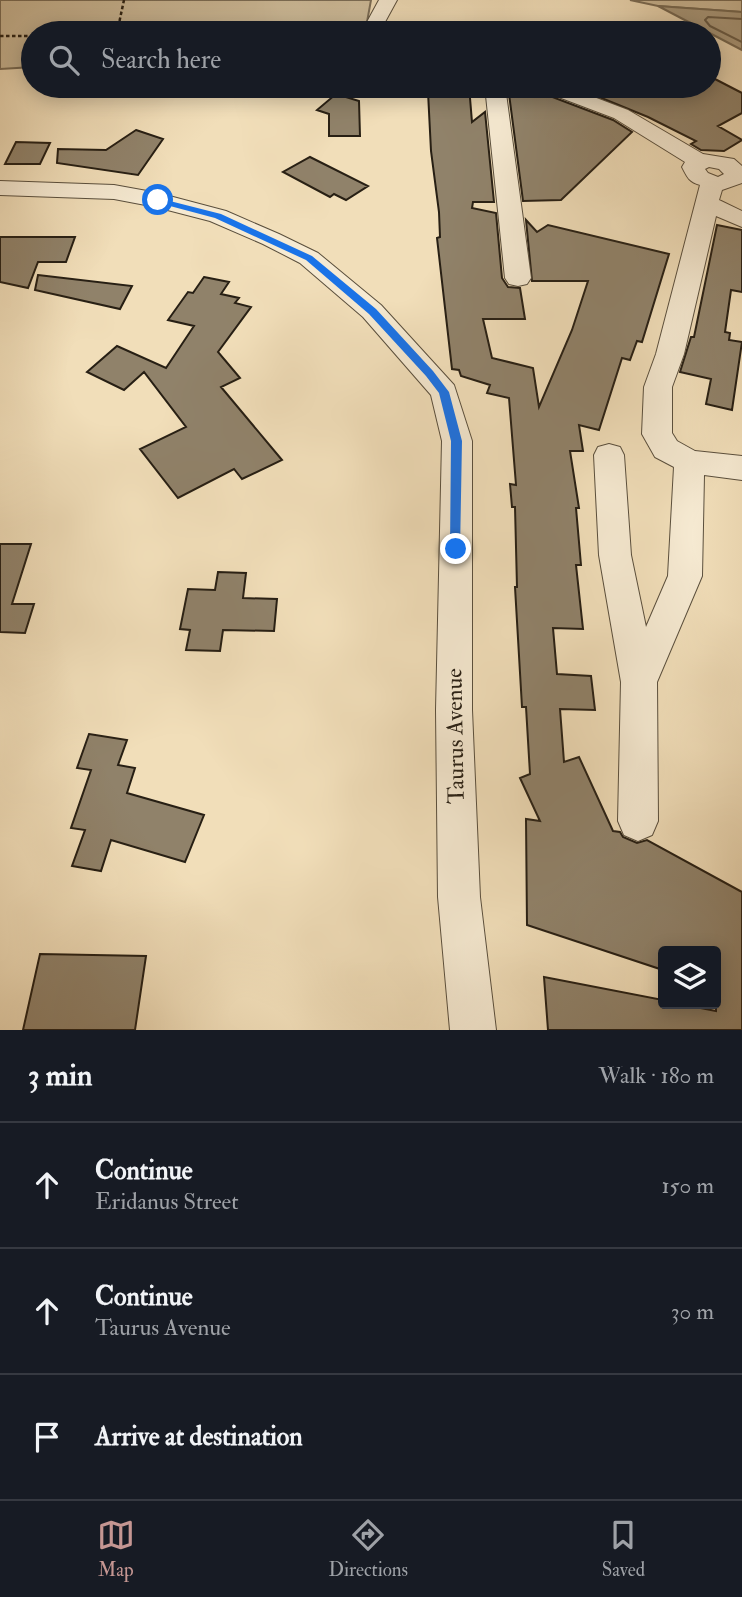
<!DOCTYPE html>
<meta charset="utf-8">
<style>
body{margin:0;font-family:"IM FELL Double Pica",serif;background:#20242c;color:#f1f3f6}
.controls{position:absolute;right:21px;bottom:21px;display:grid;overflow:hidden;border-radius:7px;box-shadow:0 4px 18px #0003}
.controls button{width:63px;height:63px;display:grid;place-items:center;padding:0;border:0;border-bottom:2px solid #363941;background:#171b24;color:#f1f3f6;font:35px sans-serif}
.stop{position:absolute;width:21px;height:21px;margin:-16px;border:5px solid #1a73e8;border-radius:50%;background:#fff}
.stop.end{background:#1a73e8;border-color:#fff;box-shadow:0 2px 7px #0008}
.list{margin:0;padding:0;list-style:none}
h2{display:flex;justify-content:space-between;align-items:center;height:91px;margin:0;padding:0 28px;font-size:30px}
h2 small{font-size:23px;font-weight:400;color:#9ea1a6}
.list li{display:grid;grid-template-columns:46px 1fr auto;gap:21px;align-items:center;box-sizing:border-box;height:126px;padding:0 28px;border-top:2px solid #363941}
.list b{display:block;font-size:26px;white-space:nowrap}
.list p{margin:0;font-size:23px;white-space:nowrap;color:#9ea1a6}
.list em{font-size:23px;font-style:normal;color:#9ea1a6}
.icon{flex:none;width:38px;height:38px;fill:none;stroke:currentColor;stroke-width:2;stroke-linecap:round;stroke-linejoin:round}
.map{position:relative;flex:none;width:742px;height:1030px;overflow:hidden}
.search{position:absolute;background:#171b24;box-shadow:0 4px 18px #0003;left:21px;right:21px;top:21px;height:77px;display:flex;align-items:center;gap:18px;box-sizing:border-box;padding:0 24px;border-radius:38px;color:#9ea1a6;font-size:26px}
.sheet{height:469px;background:#171b24}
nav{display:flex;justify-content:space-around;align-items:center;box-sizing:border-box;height:98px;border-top:2px solid #363941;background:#171b24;font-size:19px;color:#9ea1a6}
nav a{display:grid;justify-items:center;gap:4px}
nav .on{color:#c59692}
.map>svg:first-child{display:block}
.green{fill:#cfbe9d;stroke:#7b6e58;stroke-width:2}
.water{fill:#ac9d81;stroke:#776b55;stroke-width:2}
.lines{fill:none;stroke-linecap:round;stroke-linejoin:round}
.shore{stroke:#6a5e4a;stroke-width:2}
.building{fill:#90826a;stroke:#271f14;stroke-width:2}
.street-casing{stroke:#5a4f3d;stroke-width:2}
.path{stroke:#271f14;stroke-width:2.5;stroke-dasharray:3.5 2.5;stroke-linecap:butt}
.street{fill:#f6ead2;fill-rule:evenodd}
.route{fill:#1a73e8}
.labels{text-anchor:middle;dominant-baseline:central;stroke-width:6;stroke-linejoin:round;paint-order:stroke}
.street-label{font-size:23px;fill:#271f14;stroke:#f6ead2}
</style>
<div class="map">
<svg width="742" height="1030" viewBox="0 0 742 1030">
<rect width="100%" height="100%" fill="#f1deb9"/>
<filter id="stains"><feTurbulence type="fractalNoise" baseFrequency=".00286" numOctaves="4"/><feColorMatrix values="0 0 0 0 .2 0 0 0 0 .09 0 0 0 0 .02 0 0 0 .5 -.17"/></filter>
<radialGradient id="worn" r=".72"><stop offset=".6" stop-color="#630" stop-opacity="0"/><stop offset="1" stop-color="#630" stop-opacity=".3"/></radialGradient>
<path class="green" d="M0 0H371L365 33H33V67L0 69Z
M630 0H742V12L658 6Z"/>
<path class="water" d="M658 6 742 12V50Z"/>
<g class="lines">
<path class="shore" d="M742 19 708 17 705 20 710 26 742 42"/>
</g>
<path class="building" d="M713 78 742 93V113L718 126 742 140 724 151 701 150 691 144 696 141 648 117 572 86H709V80Z
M430 86H469L472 122 485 112 494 202H473L472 208 496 213 502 278 508 287 520 288 525 319H483L492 358 533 368 539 407 572 330 588 281H532L526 220 537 232 548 225 669 254 642 342 637 341 630 360 622 358 599 430 579 425 583 451H570L579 508H576L581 565H576L583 629 553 628 557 674 591 676 595 710 560 709 564 762 579 757 613 831 620 832 623 837 637 843 647 840 742 892V1030H548L544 977 663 1000V1004H680L716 1011V951H663V970L527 925 526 819 540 821 520 778 530 774 526 707H522L515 587H517L515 507H512L510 484 516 485 509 398 487 393 490 385 461 376 459 370 452 369 437 238 440 237 439 212 431 151 428 92H431Z
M519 86H534L539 92 613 120 632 132 561 200 523 201 509 94Z
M336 94 359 101 360 136H329V114L317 110Z
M136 130 163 139 138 175 57 163 58 149 106 150Z
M16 142 50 143 40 164H5Z
M310 157 368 186 346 200 334 194 330 197 283 172Z
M717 225 742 230V292L731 290 725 332 730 333 729 340 742 342 732 410 706 404 711 379 680 372 691 337H694Z
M0 237H75L66 262H38L28 288 0 282Z
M38 275 132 286 120 309 35 290Z
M204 277 229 282 221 294 239 298 235 303 251 307 218 352 240 378 221 387 282 460 242 479 234 469 178 498 140 449 186 427 144 372 124 390 87 372 117 346 166 368 194 326 168 320 188 292 193 293Z
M0 544H31L12 604H34L25 633 0 632Z
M218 572 246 573 243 598 277 599 274 631 223 630 220 651 186 650 190 630 180 629 188 589 215 590Z
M89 734 127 740 118 765 135 768 127 793 204 815 185 862 111 840 101 871 72 866 85 830 71 828 91 770 77 768Z
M40 954 146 956 135 1030H23Z"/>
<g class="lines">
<g class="street-casing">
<path id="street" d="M379 0H397L385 22 389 33H371L367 22Z
M485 86H505L531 278 527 284 518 286 509 284 505 278Z
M537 86H565L628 110 703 154 734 159 742 166V183L722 190 719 200 742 211V227L716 216 684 354 672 387V433L677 441 695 451 742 456V480L704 475 702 576 657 682 658 821 652 835 638 841 624 835 618 821 621 682 599 555 594 455 598 447 609 444 620 447 624 455 631 555 646 627 668 576 674 467 655 457 642 434 644 387 656 354 700 185C689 182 687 177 682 167L685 162 614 118 540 90ZM709 167 719 169 724 174 718 177 708 173 705 169Z
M0 181 114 185 158 193 226 211 279 234 318 253 381 305 454 385 472 441V710L480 897 496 1030H450L438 897 436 710 442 441 431 395 363 317 300 263 263 244 210 221 156 207 114 199 0 195Z"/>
</g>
<path class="path" d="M102 33 118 28 124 0
M0 36H33"/>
<use href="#street" class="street"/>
</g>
<path class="route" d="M158 198 221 214 312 256 376 309 433 371 449 392 462 441 460 552H451L450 549 451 441 439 393 426 376 369 314 306 260 215 218 155 202Z"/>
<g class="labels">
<g class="street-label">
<text transform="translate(455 736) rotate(-91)">Taurus Avenue</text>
</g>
</g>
<rect width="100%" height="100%" filter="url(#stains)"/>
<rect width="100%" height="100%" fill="url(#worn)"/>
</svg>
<div class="controls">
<button><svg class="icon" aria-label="layers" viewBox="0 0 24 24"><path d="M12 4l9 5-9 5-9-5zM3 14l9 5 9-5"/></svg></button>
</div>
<div class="stop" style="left:158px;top:200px"></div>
<div class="stop end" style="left:456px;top:549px"></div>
<div class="search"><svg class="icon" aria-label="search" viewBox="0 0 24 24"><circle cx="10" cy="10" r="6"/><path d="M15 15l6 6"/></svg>Search here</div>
</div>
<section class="sheet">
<h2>3 min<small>Walk · 180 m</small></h2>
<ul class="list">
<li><svg class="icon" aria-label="ahead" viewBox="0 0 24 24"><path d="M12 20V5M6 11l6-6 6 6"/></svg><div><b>Continue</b><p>Eridanus Street</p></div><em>150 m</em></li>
<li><svg class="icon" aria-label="ahead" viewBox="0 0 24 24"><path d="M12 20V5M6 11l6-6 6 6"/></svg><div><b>Continue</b><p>Taurus Avenue</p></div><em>30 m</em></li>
<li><svg class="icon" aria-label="arrive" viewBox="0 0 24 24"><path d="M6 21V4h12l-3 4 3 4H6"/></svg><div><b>Arrive at destination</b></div></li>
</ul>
</section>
<nav>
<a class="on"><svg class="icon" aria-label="map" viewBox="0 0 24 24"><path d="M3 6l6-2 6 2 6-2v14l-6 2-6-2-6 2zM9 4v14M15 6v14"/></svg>Map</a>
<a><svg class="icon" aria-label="directions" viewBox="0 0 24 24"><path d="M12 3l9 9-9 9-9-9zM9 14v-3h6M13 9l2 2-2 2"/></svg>Directions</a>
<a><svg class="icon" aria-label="saved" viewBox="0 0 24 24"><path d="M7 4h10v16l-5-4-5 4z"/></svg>Saved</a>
</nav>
